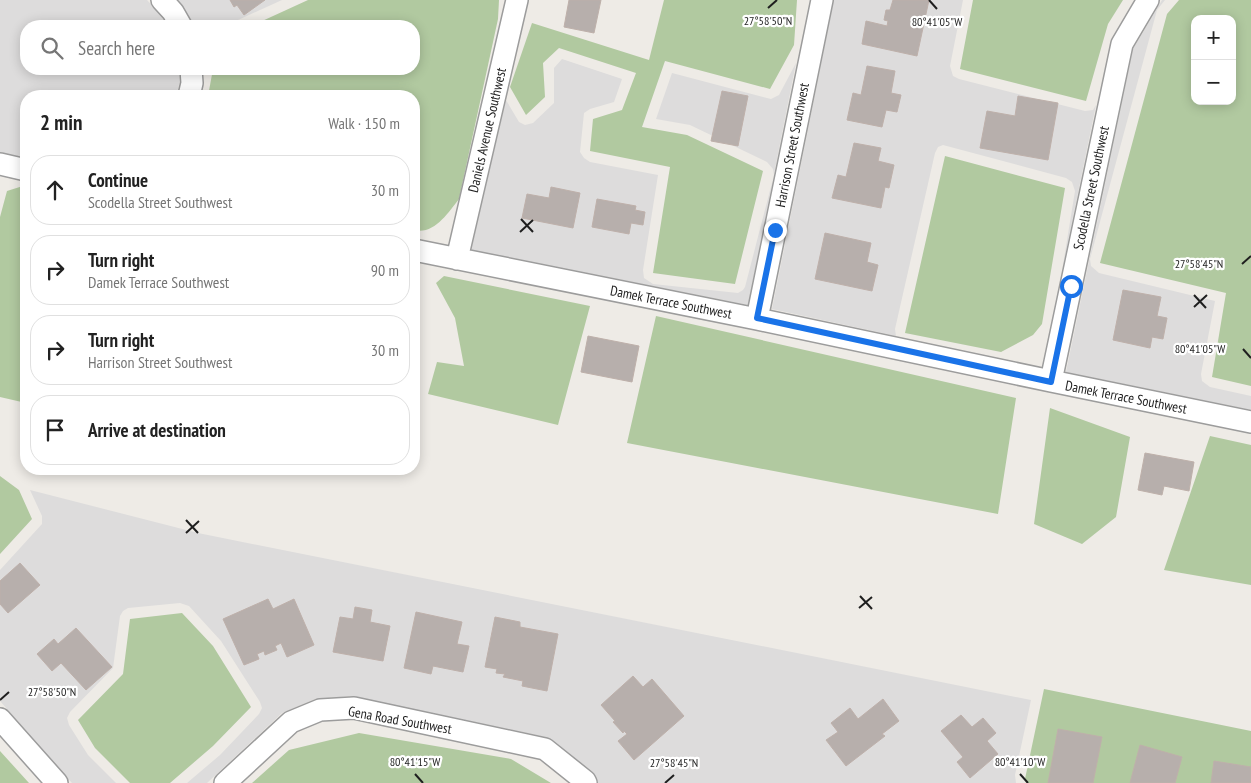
<!DOCTYPE html>
<meta charset="utf-8">
<style>
body{margin:0;font-family:"PT Sans Narrow",sans-serif;background:#f6f6f6;color:#222}
.controls{position:absolute;right:15px;top:15px;display:grid;overflow:hidden;border-radius:10px;box-shadow:0 2px 12px #0003}
.controls button{width:45px;height:45px;display:grid;place-items:center;padding:0;border:0;border-bottom:1px solid #e0e0e0;background:#fff;color:#222;font:25px sans-serif}
.stop{position:absolute;width:15px;height:15px;margin:-11px;border:4px solid #1a73e8;border-radius:50%;background:#fff}
.stop.end{background:#1a73e8;border-color:#fff;box-shadow:0 1px 5px #0008}
.list{margin:0;padding:0;list-style:none}
h2{display:flex;justify-content:space-between;align-items:center;height:65px;margin:0;padding:0 20px;font-size:21px}
h2 small{font-size:16px;font-weight:400;color:#767676}
.list li{display:grid;grid-template-columns:32px 1fr auto;gap:15px;align-items:center;box-sizing:border-box;height:70px;margin:0 10px 10px;padding:0 10px;border:1px solid #e0e0e0;border-radius:20px}
.list b{display:block;font-size:19px;white-space:nowrap}
.list p{margin:0;font-size:16px;white-space:nowrap;color:#767676}
.list em{font-size:16px;font-style:normal;color:#767676}
.icon{flex:none;width:28px;height:28px;fill:none;stroke:currentColor;stroke-width:2;stroke-linecap:round;stroke-linejoin:round}
.map{position:relative;flex:none;width:1251px;height:783px;overflow:hidden}
.search{position:absolute;background:#fff;box-shadow:0 2px 12px #0003;left:20px;top:20px;width:400px;height:55px;display:flex;align-items:center;gap:12px;box-sizing:border-box;padding:0 18px;border-radius:20px;color:#767676;font-size:19px}
.panel{position:absolute;background:#fff;box-shadow:0 2px 12px #0003;left:20px;top:90px;width:400px;height:385px;border-radius:20px}
.map>svg:first-child{display:block}
.residential{fill:#dddcdc}
.forest{fill:#b1c9a0;fill-rule:evenodd}
.building{fill:#b7afac;stroke:#beb0aa}
.lines{fill:none;stroke-linecap:round;stroke-linejoin:round}
.street-casing{stroke:#9c9c9c;stroke-width:24}
.street{stroke:#fff;stroke-width:21}
.route{stroke:#1a73e8;stroke-width:6}
.ticks{fill:none;stroke:#1f1f1f;stroke-width:2}
.labels{text-anchor:middle;dominant-baseline:central;stroke-width:4.5;stroke-linejoin:round;paint-order:stroke}
.street-label{font-size:14px;fill:#1f1f1f;stroke:#fff}
.ticks-label{font-size:12px;text-anchor:middle;fill:#1f1f1f;stroke:#fff;stroke-width:4.5;stroke-linejoin:round;paint-order:stroke}
</style>
<div class="map">
<svg width="1251" height="783" viewBox="0 0 1251 783">
<rect width="100%" height="100%" fill="#eeebe6"/>
<path class="residential" d="M0 0H147L164 18 168 26H26V69H179L180 81 176 96H26V158L0 152Z
M178 0H282L225 26H195Z
M834 0H963L950 66 953 76 959 79 1085 111 1093 110 1096 105 1062 271 1075 191 1072 182 1066 178 943 145 938 147 935 153 895 329 896 336 772 309Z
M1162 0H1165L1157 10 1090 259 1091 266 1099 273 1215 301 1201 374 1202 381 1210 387 1251 396V410L1066 372 1133 49Z
M562 59 622 79 614 102 590 109 584 113 580 152 584 158 590 162 658 175 643 270 644 278 653 284 738 293 743 290 745 287 774 175 773 169 767 162 690 125 656 119 672 73 771 99 779 95 796 63 748 305 471 250 506 100 519 122 525 125 533 123 554 103V68Z
M30 490 198 533 1031 700 1015 775 1016 783H598L592 772 546 737 352 696 315 699 282 713 207 783H187L220 755 259 714 262 708 260 702 221 641 189 606 180 603 128 608 123 611 120 616 113 668 70 712 67 718 69 725 88 755 116 783H72L0 701V570L42 524V516Z"/>
<path class="forest" d="M308 0H499L498 19 459 199C448 213 434 235 414 230V96H208L213 69H414V26H251Z
M664 0H797L794 45 770 89 665 61 642 127 687 135 763 171 735 284 653 273 670 167 590 151 593 119 622 110 636 73 559 48 543 63 545 97 526 115 510 87 532 23 649 60Z
M973 0H1123L1108 24 1086 101 960 69Z
M1179 0H1251V386L1212 377 1226 293 1100 263 1167 14ZM1195 19H1232V101H1195Z
M945 156 1065 188 1042 324 1033 335 1001 352 905 333Z
M26 185V403L0 397V217L7 191Z
M444 276 590 306 558 425 428 394 437 362 464 366 455 318 436 283Z
M656 316 1016 398 998 514 627 443Z
M1050 408 1130 437 1116 517 1082 544 1034 524Z
M1210 436 1251 445V585L1164 570Z
M0 476 19 490 32 519 0 554Z
M182 613 213 646 251 707 213 746 170 783H130L95 748 78 720 123 674 130 619Z
M1044 689 1251 731V783H1026L1025 779Z
M359 733 511 759 551 783H252L289 750Z
M0 751 29 783H0Z"/>
<path class="building" d="M230 0H265L244 15 237 5 234 7Z
M569 0H601L594 33 564 27Z
M893 0H929L917 56 862 44 866 21 887 26 888 21 884 20 886 10H890Z
M867 66 895 71 891 93 901 95 897 112 886 110 882 127 847 120 853 93 861 95Z
M722 91 748 96 738 146 711 141Z
M1018 96 1058 103 1048 160 980 148 987 111 1015 116Z
M854 143 881 148 878 161 894 165 889 188 885 187 881 208 832 198 838 175 846 177Z
M551 187 580 193 573 228 522 218 527 194 549 198Z
M597 199 636 206 635 210 645 212 643 225 631 223 629 234 592 227Z
M825 233 871 243 867 262 878 265 872 291 815 279Z
M1123 290 1161 297 1157 316 1167 318 1163 339 1152 337 1150 348 1113 340Z
M588 336 639 346 632 382 581 372Z
M1145 453 1194 462 1189 491 1164 486 1162 495 1138 490Z
M20 563 40 585 8 613 0 604V581Z
M268 599 273 609 294 599 314 645 287 657 281 643 275 646 277 650 265 655 264 651 257 654 259 659 244 665 223 619Z
M355 607 372 610 370 622 390 626 383 661 333 652 340 617 353 619Z
M416 612 462 622 457 644 469 646 463 672 433 666 431 674 404 668Z
M495 617 520 622V627L558 634 547 691 522 686 523 681 503 677 505 674 496 673 497 669 485 667Z
M76 628 112 667 86 690 61 663 52 671 37 654 54 639 58 644Z
M633 676 643 687 652 679 684 716 634 760 618 741 627 734 624 731 623 733 613 722 615 721 601 705Z
M883 699 899 721 882 734 885 736 846 766 826 740 838 732 831 723 850 708 858 719Z
M961 715 972 727 983 718 996 733 987 741 998 754 970 778 957 762 963 757 941 731Z
M1058 729 1102 737 1093 783H1048Z
M1140 745 1182 757 1175 783H1130Z
M1214 761 1251 767V783H1211Z"/>
<g class="lines">
<g class="street-casing">
<path id="street" d="M162 0 173 12 181 26
M189 96 192 83 191 69
M0 164 26 170
M414 250 757 319 1051 381 1251 422
M457 259 517 0
M757 319 822 0
M1051 381 1122 44 1148 0
M0 719 57 783
M225 783 291 722 320 710 354 708 545 749 585 781 586 783"/>
</g>
<use href="#street" class="street"/>
</g>
<g class="lines">
<path class="route" d="M775 230 757 318 1051 382 1071 286"/>
</g>
<path class="ticks" d="M929 0 937 9M768 8 777 0M521 219 533 232M520 232 533 220M1242 264 1251 256M1194 295 1206 308M1194 307 1207 295M1243 349 1251 358M186 520 198 533M186 533 199 521M860 596 872 609M859 608 872 597M0 700 9 692M415 774 423 783M1020 774 1028 783M665 783 674 775"/>
<g class="labels">
<g class="street-label">
<text transform="translate(487 130) rotate(-77)">Daniels Avenue Southwest</text>
<text transform="translate(792 145) rotate(-79)">Harrison Street Southwest</text>
<text transform="translate(1091 188) rotate(-78)">Scodella Street Southwest</text>
<text transform="translate(671 302) rotate(11)">Damek Terrace Southwest</text>
<text transform="translate(1126 397) rotate(11)">Damek Terrace Southwest</text>
<text transform="translate(400 720) rotate(10)">Gena Road Southwest</text>
</g>
</g>
<g class="ticks-label">
<text x="768" y="25">27°58'50"N</text>
<text x="937" y="26">80°41'05"W</text>
<text x="1199" y="268">27°58'45"N</text>
<text x="1200" y="353">80°41'05"W</text>
<text x="52" y="696">27°58'50"N</text>
<text x="415" y="766">80°41'15"W</text>
<text x="1020" y="766">80°41'10"W</text>
<text x="674" y="767">27°58'45"N</text>
</g>
</svg>
<div class="controls">
<button>+</button>
<button>−</button>
</div>
<div class="stop" style="left:1071px;top:286px"></div>
<div class="stop end" style="left:775px;top:230px"></div>
<div class="search"><svg class="icon" aria-label="search" viewBox="0 0 24 24"><circle cx="10" cy="10" r="6"/><path d="M15 15l6 6"/></svg>Search here</div>
<section class="panel">
<h2>2 min<small>Walk · 150 m</small></h2>
<ul class="list">
<li><svg class="icon" aria-label="ahead" viewBox="0 0 24 24"><path d="M12 20V5M6 11l6-6 6 6"/></svg><div><b>Continue</b><p>Scodella Street Southwest</p></div><em>30 m</em></li>
<li><svg class="icon" aria-label="right" viewBox="0 0 24 24"><path d="M7 20v-9h11M14 6l5 5-5 5"/></svg><div><b>Turn right</b><p>Damek Terrace Southwest</p></div><em>90 m</em></li>
<li><svg class="icon" aria-label="right" viewBox="0 0 24 24"><path d="M7 20v-9h11M14 6l5 5-5 5"/></svg><div><b>Turn right</b><p>Harrison Street Southwest</p></div><em>30 m</em></li>
<li><svg class="icon" aria-label="arrive" viewBox="0 0 24 24"><path d="M6 21V4h12l-3 4 3 4H6"/></svg><div><b>Arrive at destination</b></div></li>
</ul>
</section>
</div>
